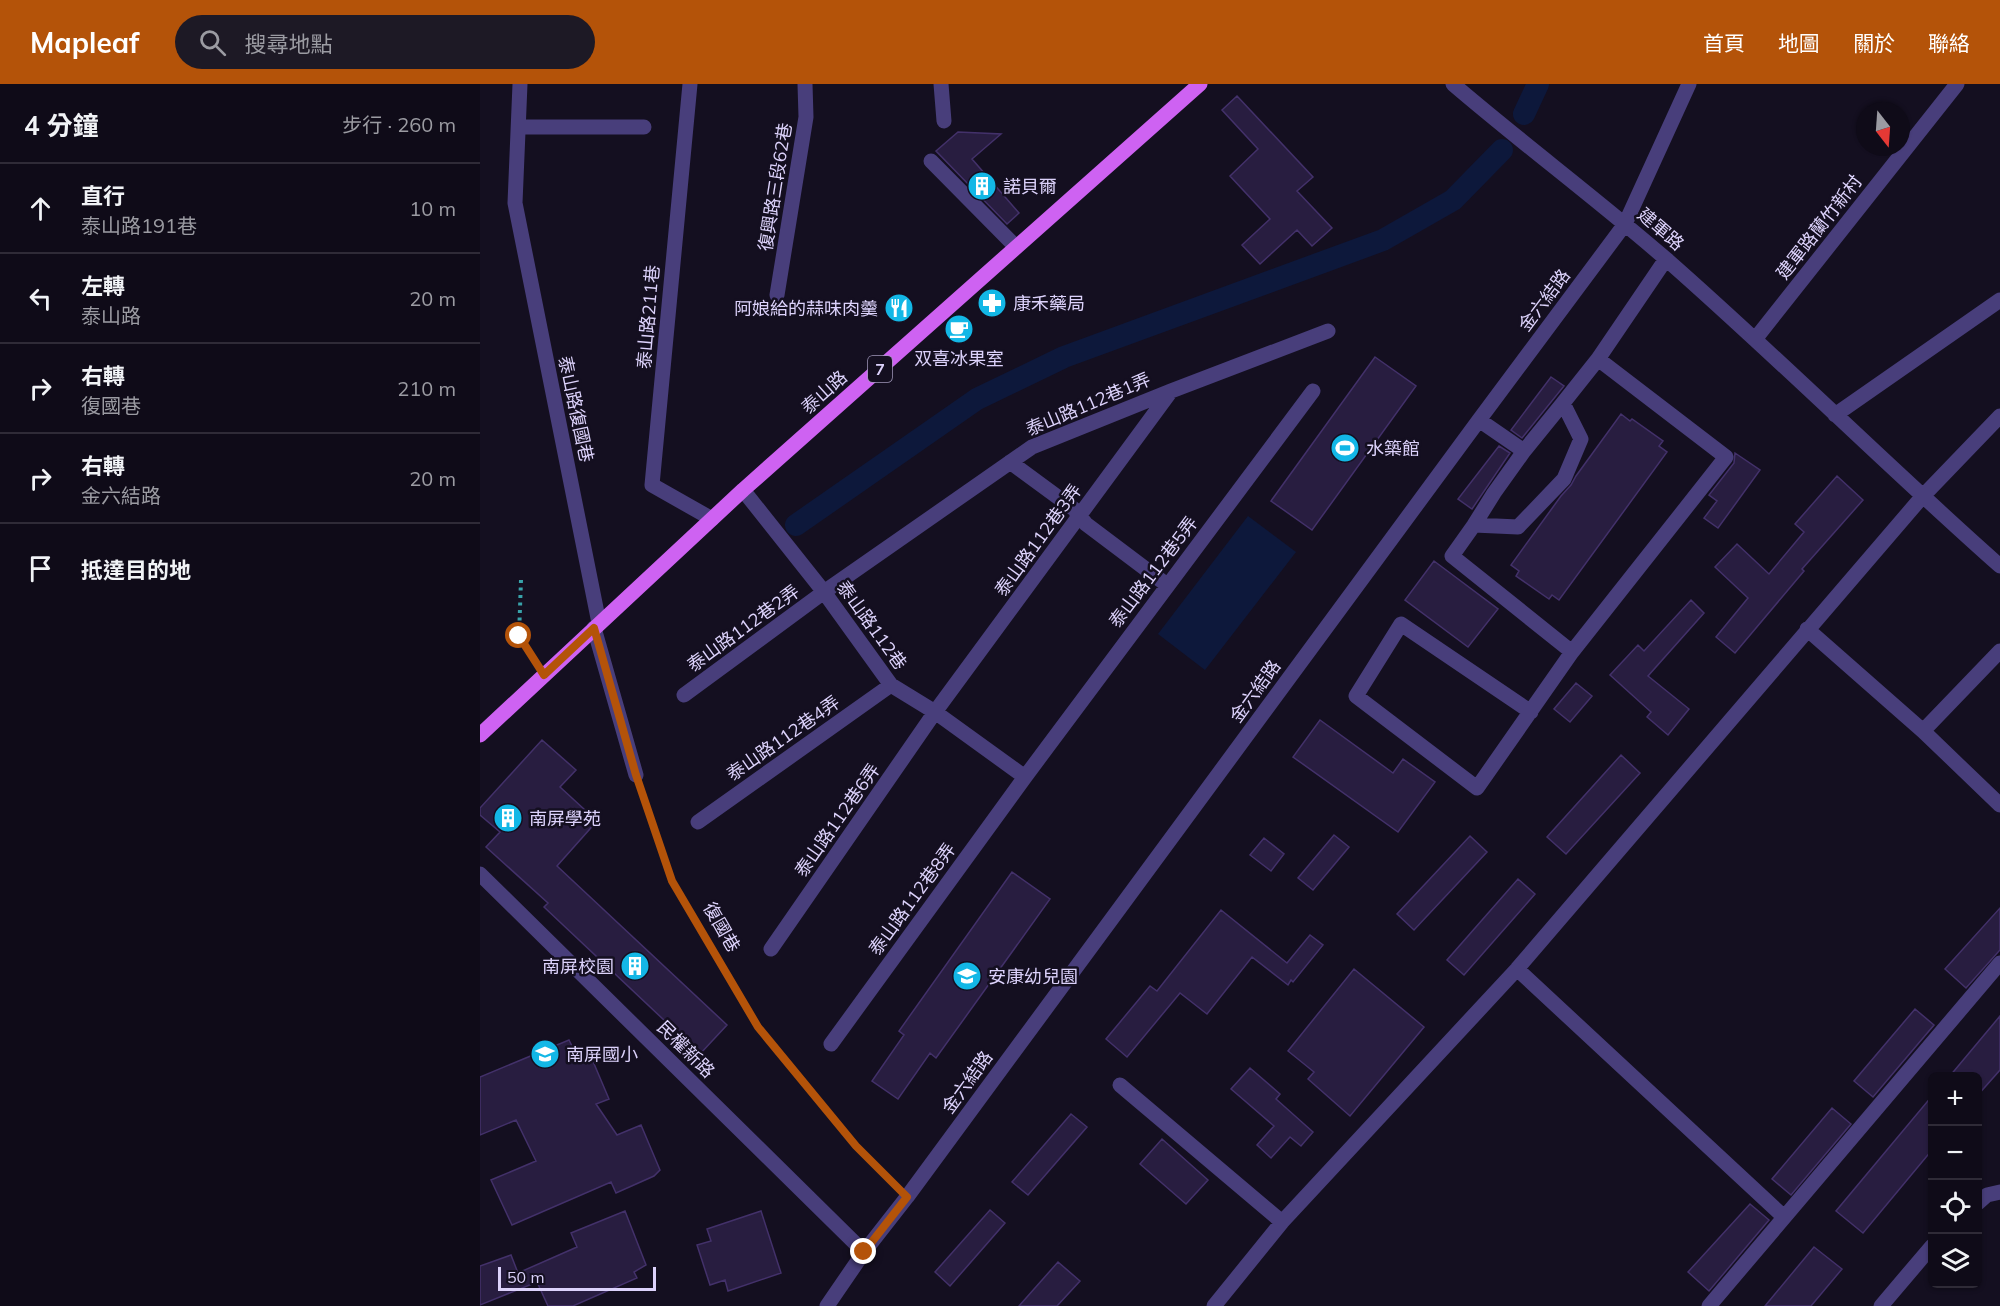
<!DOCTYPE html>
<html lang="zh-TW">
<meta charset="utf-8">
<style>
body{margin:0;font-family:Mulish,"Noto Sans TC",sans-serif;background:#1d1925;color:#f1f3f6}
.controls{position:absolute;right:18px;bottom:18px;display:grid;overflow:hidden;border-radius:9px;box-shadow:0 2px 4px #0004}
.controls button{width:54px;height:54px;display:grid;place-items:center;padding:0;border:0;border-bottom:2px solid #2f2b37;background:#0f0b18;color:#f1f3f6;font:30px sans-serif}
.compass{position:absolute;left:1376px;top:18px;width:54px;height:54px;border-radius:50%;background:#0f0b18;box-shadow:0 2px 4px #0004;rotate:163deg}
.scale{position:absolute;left:18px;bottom:15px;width:158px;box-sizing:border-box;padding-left:6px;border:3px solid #dcd2fb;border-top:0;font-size:16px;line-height:21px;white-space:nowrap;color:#dcd2fb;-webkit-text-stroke:4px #140f20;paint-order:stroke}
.stop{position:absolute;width:18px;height:18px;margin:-14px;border:4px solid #b45309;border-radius:50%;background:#fff}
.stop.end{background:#b45309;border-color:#fff;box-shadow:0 2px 6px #0008}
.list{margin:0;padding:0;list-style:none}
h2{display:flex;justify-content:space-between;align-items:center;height:78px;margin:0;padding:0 24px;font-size:26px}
h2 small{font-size:20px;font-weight:400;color:#9b9ba2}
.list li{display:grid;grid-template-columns:39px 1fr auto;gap:18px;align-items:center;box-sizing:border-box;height:90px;padding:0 24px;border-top:2px solid #2f2b37}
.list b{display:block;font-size:22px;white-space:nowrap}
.list p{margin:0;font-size:20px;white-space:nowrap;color:#9b9ba2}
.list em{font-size:20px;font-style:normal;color:#9b9ba2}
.icon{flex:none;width:33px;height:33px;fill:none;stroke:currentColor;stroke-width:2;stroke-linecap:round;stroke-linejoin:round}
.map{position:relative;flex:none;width:1520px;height:1222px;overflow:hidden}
header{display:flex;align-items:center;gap:36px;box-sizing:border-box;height:84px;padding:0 30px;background:#b45309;color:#fff}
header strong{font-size:28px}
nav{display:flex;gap:33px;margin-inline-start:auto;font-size:21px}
.search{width:420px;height:54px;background:#1d1925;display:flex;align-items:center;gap:15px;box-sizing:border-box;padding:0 21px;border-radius:33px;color:#9b9ba2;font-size:22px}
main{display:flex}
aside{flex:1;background:#0f0b18}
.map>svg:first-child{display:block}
.water{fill:#0d183b}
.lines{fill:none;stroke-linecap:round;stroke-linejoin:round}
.canal{stroke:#0d183b;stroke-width:22}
.building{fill:#281d40;stroke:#43316a;stroke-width:1.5}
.path{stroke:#38a2a9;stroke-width:4;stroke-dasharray:3 4.5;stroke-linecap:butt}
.minor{stroke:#483e7b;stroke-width:15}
.major{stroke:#ce62f2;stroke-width:15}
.route{stroke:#b45309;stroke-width:8}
.labels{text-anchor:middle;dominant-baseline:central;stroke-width:5;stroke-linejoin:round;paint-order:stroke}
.shield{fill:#140f20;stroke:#a098b9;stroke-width:1.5}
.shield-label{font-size:16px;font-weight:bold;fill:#dcd2fb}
.poi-label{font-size:18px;fill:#dcd2fb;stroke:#140f20;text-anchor:start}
.street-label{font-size:18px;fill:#dcd2fb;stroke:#140f20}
</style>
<header>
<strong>Mapleaf</strong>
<div class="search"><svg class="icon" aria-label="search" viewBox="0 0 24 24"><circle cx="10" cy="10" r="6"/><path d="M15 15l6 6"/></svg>搜尋地點</div>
<nav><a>首頁</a><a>地圖</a><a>關於</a><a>聯絡</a></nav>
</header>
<main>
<aside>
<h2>4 分鐘<small>步行 · 260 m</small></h2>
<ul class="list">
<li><svg class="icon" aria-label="ahead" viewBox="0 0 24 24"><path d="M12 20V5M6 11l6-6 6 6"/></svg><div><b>直行</b><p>泰山路191巷</p></div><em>10 m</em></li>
<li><svg class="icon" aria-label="left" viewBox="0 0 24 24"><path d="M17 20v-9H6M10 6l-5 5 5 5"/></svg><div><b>左轉</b><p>泰山路</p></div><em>20 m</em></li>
<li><svg class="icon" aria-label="right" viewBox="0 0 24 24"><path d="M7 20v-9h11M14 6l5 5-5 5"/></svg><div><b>右轉</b><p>復國巷</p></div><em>210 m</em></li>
<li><svg class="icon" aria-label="right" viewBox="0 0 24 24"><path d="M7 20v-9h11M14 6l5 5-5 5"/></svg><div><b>右轉</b><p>金六結路</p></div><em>20 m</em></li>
<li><svg class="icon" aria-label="arrive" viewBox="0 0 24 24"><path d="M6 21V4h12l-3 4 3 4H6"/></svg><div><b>抵達目的地</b></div></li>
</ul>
</aside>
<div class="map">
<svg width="1520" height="1222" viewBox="0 0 1520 1222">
<rect width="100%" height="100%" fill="#140f20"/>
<path class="water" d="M768 432 816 468 725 586 678 550Z"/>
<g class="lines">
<path class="canal" d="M1044 30 1058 0
M316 441 497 315 584 273 903 156 973 116 1022 66"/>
</g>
<path class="building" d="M757 12 833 93 817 107 852 144 832 162 817 146 780 180 762 161 790 135 750 92 778 65 742 26Z
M478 48 521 50 492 75 539 129 527 140 456 67Z
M895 273 936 302 832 446 791 417Z
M1071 293 1084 302 1042 354 1031 346Z
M1141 330 1150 337 1152 335 1183 357 1179 362 1187 368 1079 516 1072 511 1069 515 1036 492 1039 487 1031 481 1081 412 1091 401 1096 392Z
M1019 362 1030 369 992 425 978 415Z
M1255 369 1280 386 1238 444 1224 434 1237 417 1229 411 1254 379Z
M1357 392 1383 416 1322 485 1324 487 1255 569 1236 553 1268 514 1235 483 1257 460 1289 490 1324 448 1315 440Z
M954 477 1018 525 988 563 925 516Z
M1211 516 1224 529 1168 592 1209 625 1188 651 1167 633 1171 628 1130 591 1158 561 1164 567Z
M1096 599 1112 612 1090 638 1074 625Z
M840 636 913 689 923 675 955 698 918 748 813 673Z
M62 656 96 686 80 703 117 737 77 782 247 941 220 970 64 823 68 819 6 763 20 748 0 731V724Z
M1141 671 1160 689 1086 770 1067 753Z
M854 751 869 763 833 806 818 794Z
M990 752 1007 768 934 846 917 830Z
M784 754 804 770 791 787 770 771Z
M532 788 570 815 456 974 450 969 418 1015 392 997 424 951 419 947Z
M1038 795 1055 810 984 891 967 876Z
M1520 824V866L1486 904 1465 885Z
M741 826 807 879 830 851 843 861 813 898 811 896 808 901 772 873 727 930 700 909 647 973 626 955 670 902 677 907Z
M874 885 944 943 870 1032 828 995 834 988 808 967Z
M1435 925 1454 941 1393 1013 1374 997Z
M1520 932V986L1497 1012V993H1469Z
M89 956 97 972 109 968 129 1015 116 1020 137 1051 161 1041 180 1086 174 1092 136 1109 131 1098 32 1141 11 1096 56 1077 36 1036 0 1051V993Z
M770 984 800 1010 796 1015 833 1048 821 1062 810 1053 791 1074 777 1061 794 1042 751 1005Z
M1452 1012V1066L1383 1149 1356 1127Z
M1352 1024 1371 1040 1311 1111 1292 1095Z
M591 1030 607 1043 548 1111 532 1098Z
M682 1055 728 1096 706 1120 660 1080Z
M1270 1120 1289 1136 1229 1207 1208 1188Z
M510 1126 525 1139 470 1202 455 1188Z
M145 1127 166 1181 154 1188 157 1194 93 1222H68L57 1198 0 1221V1182L31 1171 38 1189 97 1163 91 1149Z
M281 1127 301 1189 248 1207 245 1196 230 1201 217 1161 231 1157 227 1145Z
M1334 1163 1362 1185 1331 1222H1285Z
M578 1178 600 1197 577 1222H539Z"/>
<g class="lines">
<path class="path" d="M41 496 39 552 56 577
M161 706 192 797 278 943 376 1062 415 1101"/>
<path class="minor" d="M40 0 35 119 119 539
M210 0 172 401 232 435
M461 0 464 37
M973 0C1043 60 1117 115 1186 175 1300 275 1407 382 1520 482
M39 43H164
M451 77 536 163
M297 211 326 33 325 0
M1276 254 1477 0
M1118 275 1186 175
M1355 331 1520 216
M999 336 1044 367 1014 409 994 441 1038 443 1084 395 1101 355 1083 319 1044 367
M530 378 594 425 606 440 687 501
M263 406 344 508 411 601 455 628 545 693
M994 441 972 472 1092 568 1246 373 1118 275 1083 319
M114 544 156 691
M1327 545 1443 647 1520 721
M204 611 344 508 552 363 691 307 848 247
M1051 628 921 540 876 612 997 704 1092 568
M1443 647 1520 567
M218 738 411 601
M0 790 384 1168
M291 865 455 628 691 307
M1037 885 1304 1133
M351 960 545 693 833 307
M640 1001 802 1138 734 1222
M1498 1119 1507 1111 1520 1108
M802 1138 1037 885 1442 413 1520 332
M347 1222 384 1168 427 1113 999 336 1145 140 1209 0
M1229 1222 1520 879
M1401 1222 1452 1162"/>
<path class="major" d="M0 651 263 406 720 0"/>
</g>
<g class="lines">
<path class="route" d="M39 552 64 591 114 544 156 691 192 797 278 943 376 1062 427 1113 384 1168"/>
</g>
<defs>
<g id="building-disc" transform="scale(1.5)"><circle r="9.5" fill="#13b7e6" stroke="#140f20"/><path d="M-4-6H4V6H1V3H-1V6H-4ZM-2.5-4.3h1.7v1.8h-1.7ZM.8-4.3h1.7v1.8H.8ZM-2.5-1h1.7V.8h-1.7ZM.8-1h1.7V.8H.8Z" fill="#fff"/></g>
<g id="pharmacy-disc" transform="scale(1.5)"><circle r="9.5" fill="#13b7e6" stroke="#140f20"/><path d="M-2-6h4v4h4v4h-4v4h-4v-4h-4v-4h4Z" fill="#fff"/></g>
<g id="restaurant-disc" transform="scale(1.5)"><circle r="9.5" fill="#13b7e6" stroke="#140f20"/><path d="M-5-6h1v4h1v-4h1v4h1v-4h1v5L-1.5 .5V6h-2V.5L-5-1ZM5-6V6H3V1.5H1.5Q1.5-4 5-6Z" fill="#fff"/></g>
<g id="cafe-disc" transform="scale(1.5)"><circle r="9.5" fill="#13b7e6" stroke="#140f20"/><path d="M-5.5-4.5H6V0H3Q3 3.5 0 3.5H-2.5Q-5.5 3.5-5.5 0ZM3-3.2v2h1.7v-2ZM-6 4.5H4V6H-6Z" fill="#fff"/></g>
<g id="stadium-disc" transform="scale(1.5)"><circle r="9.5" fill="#13b7e6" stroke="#140f20"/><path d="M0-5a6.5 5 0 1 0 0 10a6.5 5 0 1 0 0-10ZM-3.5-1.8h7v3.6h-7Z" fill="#fff"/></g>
<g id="school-disc" transform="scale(1.5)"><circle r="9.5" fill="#13b7e6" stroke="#140f20"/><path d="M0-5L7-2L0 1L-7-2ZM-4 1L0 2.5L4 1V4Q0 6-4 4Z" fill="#fff"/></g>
</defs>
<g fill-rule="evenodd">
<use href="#building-disc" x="502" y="102"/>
<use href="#pharmacy-disc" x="512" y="219"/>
<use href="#restaurant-disc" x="419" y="224"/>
<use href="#cafe-disc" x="479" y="245"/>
<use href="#stadium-disc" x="865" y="364"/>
<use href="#building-disc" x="28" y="734"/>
<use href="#building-disc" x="155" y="882"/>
<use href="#school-disc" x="487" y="892"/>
<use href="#school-disc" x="65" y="970"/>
</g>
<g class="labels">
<rect class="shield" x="388" y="272" width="24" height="26" rx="4.5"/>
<g class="shield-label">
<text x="400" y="285">7</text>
</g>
<g class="poi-label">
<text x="523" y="102">諾貝爾</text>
<text x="533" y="219">康禾藥局</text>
<text x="398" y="224" text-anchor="end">阿娘給的蒜味肉羹</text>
<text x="479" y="274" text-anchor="middle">双喜冰果室</text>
<text x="886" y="364">水築館</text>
<text x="49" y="734">南屏學苑</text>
<text x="134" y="882" text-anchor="end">南屏校園</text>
<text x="508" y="892">安康幼兒園</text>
<text x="86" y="970">南屏國小</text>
</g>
<g class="street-label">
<text transform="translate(295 103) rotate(-81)">復興路三段62巷</text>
<text transform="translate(1339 143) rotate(-52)">建軍路蘭竹新村</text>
<text transform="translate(1181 145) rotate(41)">建軍路</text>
<text transform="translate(1064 216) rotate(-53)">金六結路</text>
<text transform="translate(168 233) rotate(-85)">泰山路211巷</text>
<text transform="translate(344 308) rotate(-42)">泰山路</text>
<text transform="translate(608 320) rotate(-23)">泰山路112巷1弄</text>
<text transform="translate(96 325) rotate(78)">泰山路復國巷</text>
<text transform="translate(558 456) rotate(-54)">泰山路112巷3弄</text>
<text transform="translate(673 488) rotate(-53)">泰山路112巷5弄</text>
<text transform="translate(392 541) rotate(54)">泰山路112巷</text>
<text transform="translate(263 544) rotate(-36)">泰山路112巷2弄</text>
<text transform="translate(775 607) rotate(-54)">金六結路</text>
<text transform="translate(303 654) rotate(-35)">泰山路112巷4弄</text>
<text transform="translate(357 736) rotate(-55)">泰山路112巷6弄</text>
<text transform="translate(432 815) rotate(-54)">泰山路112巷8弄</text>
<text transform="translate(242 843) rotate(60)">復國巷</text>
<text transform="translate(206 965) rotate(45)">民權新路</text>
<text transform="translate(487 998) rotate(-54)">金六結路</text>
</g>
</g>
</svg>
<div class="controls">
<button>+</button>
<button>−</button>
<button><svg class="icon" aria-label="locate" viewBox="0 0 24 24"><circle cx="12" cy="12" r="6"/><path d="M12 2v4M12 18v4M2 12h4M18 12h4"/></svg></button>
<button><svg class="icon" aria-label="layers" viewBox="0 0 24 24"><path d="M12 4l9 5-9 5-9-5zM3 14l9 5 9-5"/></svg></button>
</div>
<svg class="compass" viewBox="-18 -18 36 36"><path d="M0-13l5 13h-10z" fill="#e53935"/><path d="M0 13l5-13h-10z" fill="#9b9ba2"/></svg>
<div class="scale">50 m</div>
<div class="stop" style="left:39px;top:552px"></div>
<div class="stop end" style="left:384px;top:1168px"></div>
</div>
</main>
